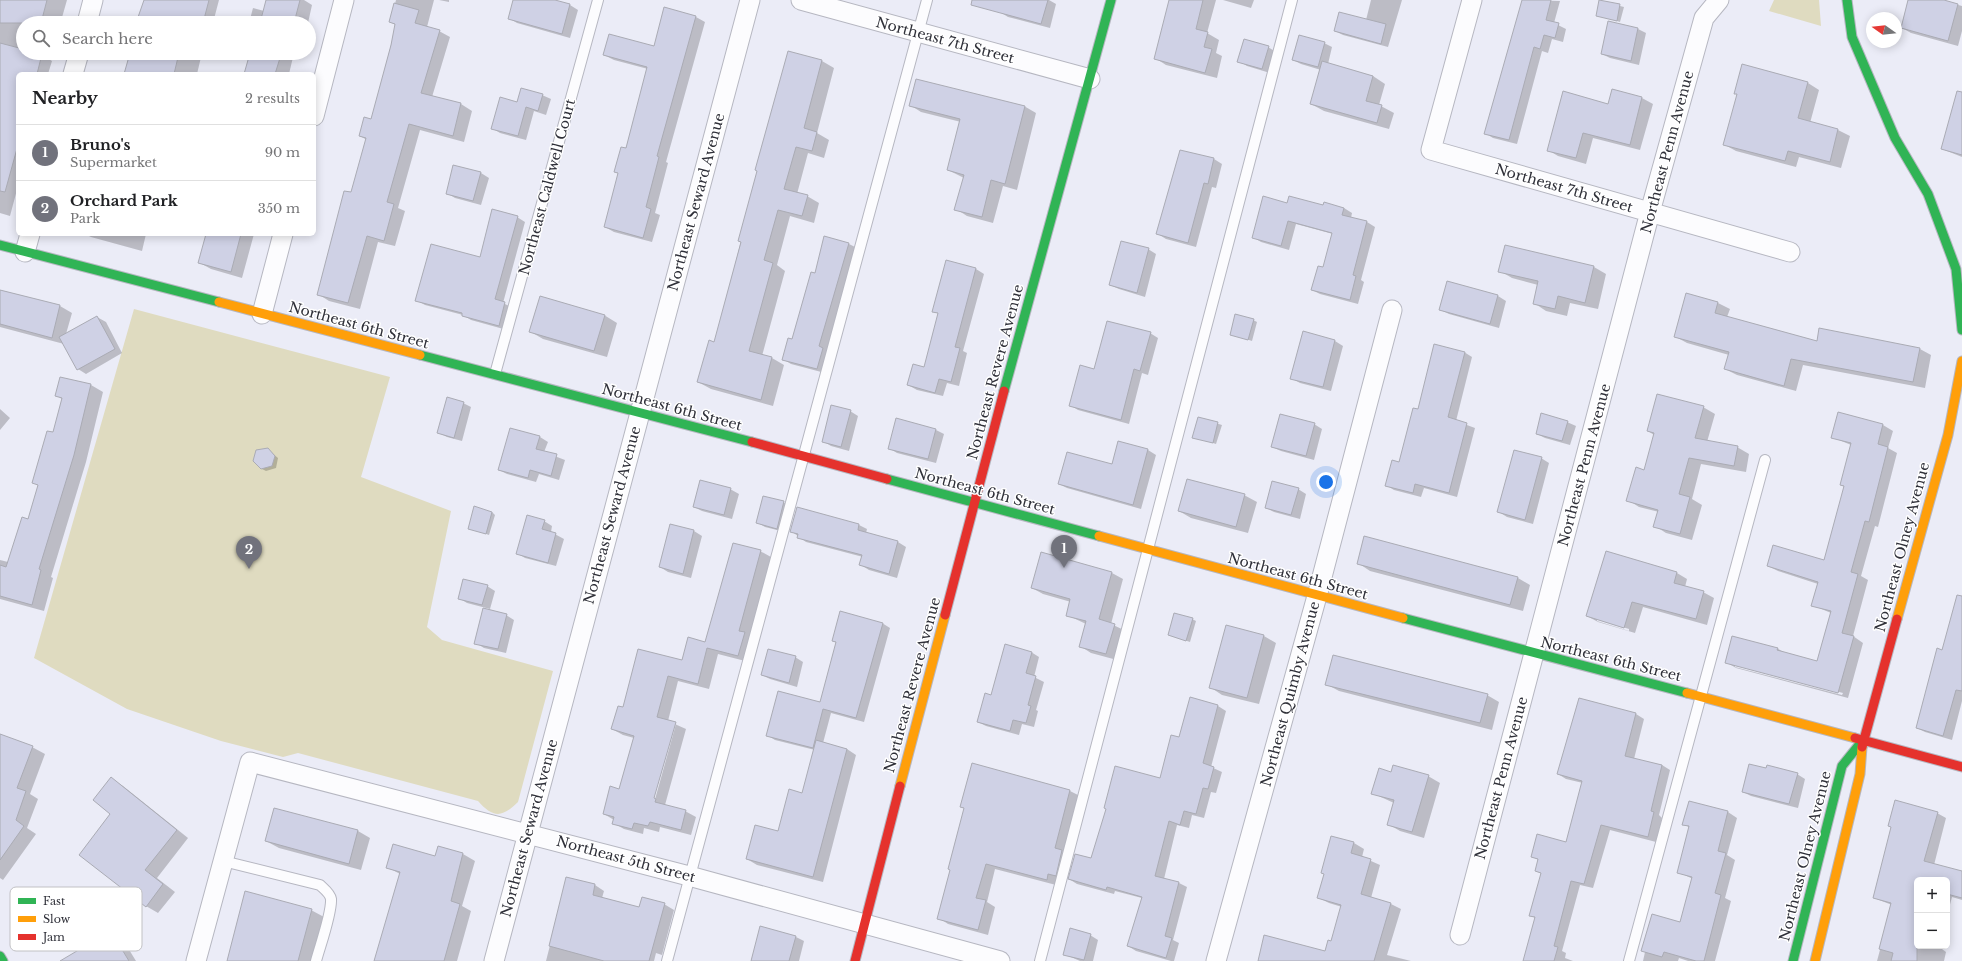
<!DOCTYPE html>
<meta charset="utf-8">
<style>
body{margin:0;font-family:"Libre Baskerville",serif;background:#f2f2f2;color:#202124}
.controls{position:absolute;right:12px;bottom:12px;display:grid;overflow:hidden;border-radius:6px;box-shadow:0 2px 10px #0003}
.controls button{width:36px;height:36px;display:grid;place-items:center;padding:0;border:0;border-bottom:1px solid #e0e0e0;background:#fff;color:#202124;font:20px sans-serif}
.compass{position:absolute;left:1866px;top:12px;width:36px;height:36px;border-radius:50%;background:#fff;box-shadow:0 2px 10px #0003;rotate:285deg}
.you{position:absolute;left:1326px;top:482px;width:14px;height:14px;margin:-10px;border:3px solid #fff;border-radius:50%;background:#1a73e8;box-shadow:0 0 0 6px #1a73e833}
.badge{display:grid;place-items:center;width:26px;height:26px;border-radius:50%;background:#71727c;color:#fff;font-size:13px;font-weight:700}
.pin{position:absolute;translate:-50% -33px;filter:drop-shadow(0 1px 2px #0008)}
.pin::after{content:'';position:absolute;top:21px;width:14px;height:12px;background:inherit;clip-path:polygon(0 0,100% 0,50% 100%)}
.list{margin:0;padding:0;list-style:none}
h2{display:flex;justify-content:space-between;align-items:center;height:52px;margin:0;padding:0 16px;font-size:17px}
h2 small{font-size:13px;font-weight:400;color:#757577}
.list li{display:grid;grid-template-columns:26px 1fr auto;gap:12px;align-items:center;box-sizing:border-box;height:56px;padding:0 16px;border-top:1px solid #e0e0e0}
.list b{display:block;font-size:15px;white-space:nowrap}
.list p{margin:0;font-size:13px;white-space:nowrap;color:#757577}
.list em{font-size:13px;font-style:normal;color:#757577}
.icon{flex:none;width:22px;height:22px;fill:none;stroke:currentColor;stroke-width:2;stroke-linecap:round;stroke-linejoin:round}
.map{position:relative;flex:none;width:1962px;height:961px;overflow:hidden}
.search{position:absolute;background:#fff;box-shadow:0 2px 10px #0003;left:16px;top:16px;width:300px;height:44px;display:flex;align-items:center;gap:10px;box-sizing:border-box;padding:0 14px;border-radius:22px;color:#757577;font-size:15px}
.panel{position:absolute;background:#fff;box-shadow:0 2px 10px #0003;left:16px;top:72px;width:300px;height:164px;border-radius:6px}
.map>svg:first-child{display:block}
.green{fill:#dfdbc0}
.shadow{fill:#0003;fill-rule:evenodd}
.building{fill:#cfd1e5;stroke:#aaabb4}
.lines{fill:none;stroke-linecap:round;stroke-linejoin:round}
.lane-casing{stroke:#b6b7c1;stroke-width:12}
.street-casing{stroke:#b6b7c1;stroke-width:21}
.fast-casing{stroke:#b6b7c1;stroke-width:11}
.slow-casing{stroke:#b6b7c1;stroke-width:11}
.jam-casing{stroke:#b6b7c1;stroke-width:11}
.lane{stroke:#fcfcfe;stroke-width:10}
.street{stroke:#fcfcfe;stroke-width:19}
.fast{stroke:#30b455;stroke-width:9}
.slow{stroke:#ff9f0a;stroke-width:9}
.jam{stroke:#e5322d;stroke-width:9}
.labels{text-anchor:middle;dominant-baseline:central;stroke-width:3;stroke-linejoin:round;paint-order:stroke}
.street-label{font-size:14px;fill:#2f3039;stroke:#fff}
.key{fill:#fff;stroke:#c1c1c4;stroke-width:1}
.key-label{font-size:11px;fill:#2f3039}
</style>
<div class="map">
<svg width="1962" height="961" viewBox="0 0 1962 961">
<rect width="100%" height="100%" fill="#ebecf7"/>
<path class="green" d="M1774 0H1819L1821 26 1769 11Z
M134 309 390 377 361 477 451 511 427 627 442 640 553 671 518 802C502 818 493 818 478 801L298 753 283 757 221 741 127 709 34 658Z"/>
<path class="shadow" d="M0 0H67L61 21 57 20 56 23H23V53H48L47 58 52 61 48 74H18V186L10 216 0 213Z
M145 0H219L214 19H211L210 23H137Z
M267 0H304L312 5 308 23H249L253 8 264 11Z
M396 0H434L427 27 439 31 450 37 432 97 461 104 472 111 464 142 420 130 398 208 405 211 395 246 378 242 360 309 329 301 318 294 352 194 367 140 360 136 372 120 396 25 390 22Z
M439 0H449V2Z
M514 0H552L570 5 578 10 570 38 517 23 509 18Z
M1003 0H1049L1056 4 1050 28 1008 17 1000 12Z
M1181 0H1216L1207 33 1219 40 1216 53 1222 56 1217 78 1166 65 1155 58Z
M1223 0H1254L1251 8Z
M1371 0H1402L1388 47 1343 35 1335 31 1366 20Z
M1523 0 1560 1 1554 23 1566 29 1563 42 1552 39 1548 53 1542 51 1517 144 1493 138 1485 133Z
M1909 0H1940L1962 6V31L1958 46 1911 33 1902 28Z
M1600 1 1624 7 1620 22 1597 15Z
M696 17 705 22 666 162 668 163 655 213 660 215 652 242 614 232 605 227 619 174 616 172 626 149 648 69 614 60 604 55 654 47Z
M1638 29 1646 33 1639 65 1610 58 1602 54Z
M1324 43 1332 47 1328 64 1373 76 1385 84 1379 105 1394 113 1389 129 1324 111 1311 104 1321 70 1301 64 1293 60Z
M1268 47 1276 52 1270 73 1247 66 1239 61Z
M789 52 822 61 834 68 817 133 829 140 824 158 808 153 797 194 807 196 819 203 814 223 790 216 777 265 785 271 762 356 772 358 784 365 773 406 711 389 698 382 715 343Z
M131 53H202L197 74H125Z
M251 53H294L289 74H245Z
M1743 65 1808 83 1819 90 1810 123 1838 130 1850 136 1841 168 1799 157 1796 167 1736 151 1725 145 1738 95 1735 93Z
M1613 90 1642 98 1653 104 1640 150 1593 138 1586 164 1558 156 1548 150 1609 105Z
M542 95 551 99 546 115 534 111 526 140 500 133 492 128Z
M1962 96V157L1942 149Z
M910 105 1024 106 1036 113 1017 190 1003 186 993 223 967 216 956 209 964 178 948 170 961 122 921 112Z
M1214 159 1222 164 1216 188 1212 187 1196 247 1166 239 1158 234Z
M481 173 489 178 481 205 455 198 447 193Z
M1288 204 1344 208 1352 213 1351 218 1367 222 1375 227 1361 280 1364 282 1358 304 1320 294 1312 290 1324 269 1333 234 1296 224 1289 250 1261 242 1253 237Z
M517 217 525 222 503 303 513 308 507 330 471 320 463 315 425 305 416 300 480 258Z
M85 234H146L142 251 91 237Z
M207 234H254L242 278 211 269 200 263Z
M849 244 857 248 827 351 831 353 825 373 791 364 783 359 792 340 815 274Z
M1148 249 1156 254 1145 297 1119 289 1110 285Z
M1594 267 1606 274 1598 309 1570 303 1567 316 1546 311 1534 303 1538 285 1512 278 1500 271Z
M976 269 984 274 963 351 967 353 959 386 947 383 943 396 917 390 908 385 925 369 939 314 934 311Z
M1448 282 1498 296 1506 301 1499 328 1449 314 1441 310Z
M0 290 60 306 72 313 66 334 97 317 106 322 122 353 86 374 78 369 64 344 0 327Z
M1687 294 1718 303 1730 309 1727 317 1818 342 1820 329 1920 349 1931 355 1925 388 1803 365 1796 391 1737 375 1725 369 1729 355 1687 343 1676 337Z
M604 315 617 323 607 357 543 339 531 332Z
M1253 320 1257 322 1252 341 1231 334Z
M1304 332 1335 341 1343 346 1331 391 1300 383 1291 378Z
M1150 333 1158 338 1148 375 1142 373 1129 424 1078 410 1070 405Z
M1464 352 1472 357 1456 421 1475 428 1457 497 1424 488 1421 497 1394 490 1386 485 1399 463 1418 411Z
M61 378 91 385 103 392 86 462 51 577 53 578 44 611 0 599V560L8 562 28 520 39 486 33 482 54 433 62 399 57 396Z
M463 403 471 407 462 441 447 437 439 433Z
M1703 407 1715 414 1707 442 1737 447 1749 454 1746 472 1701 464 1692 499 1702 505 1692 540 1666 533 1655 526 1659 512 1639 507 1628 500 1645 471 1654 435 1648 431Z
M0 409 10 418 0 430Z
M850 411 858 416 849 451 831 446 823 441Z
M1839 413 1883 425 1893 431 1888 448 1897 453 1878 527 1875 526 1861 576 1868 580 1853 636 1863 643 1848 698 1736 668 1726 662 1777 648 1785 653 1818 662 1831 613 1812 605 1818 584 1778 571 1768 566 1824 561 1845 487 1841 485 1851 445 1832 437ZM1735 665 1843 693 1842 695 1735 667Z
M1199 418 1222 425 1216 444 1194 437Z
M1567 422 1576 426 1570 445 1545 438 1537 434Z
M1314 424 1322 429 1314 460 1281 451 1272 447Z
M936 430 944 434 936 463 897 453 889 448Z
M540 437 548 442 544 452 565 460 559 480 539 474 536 482 507 474 499 470Z
M1119 442 1148 450 1156 455 1141 509 1067 488 1059 484 1112 465Z
M267 449 278 458 276 468 266 471 262 469Z
M1541 458 1549 463 1533 524 1507 517 1499 512Z
M730 489 739 494 732 519 702 511 694 507Z
M1298 489 1306 494 1300 519 1274 512 1266 508Z
M1244 495 1257 502 1248 533 1191 518 1179 511Z
M783 502 791 507 785 532 765 527 757 522Z
M492 512 495 515 489 535 469 528Z
M544 521 552 526 551 532 564 539 556 566 525 558 517 553Z
M671 525 694 531 702 536 691 578 668 572 660 567Z
M859 525 867 529 866 533 898 542 906 547 897 578 869 570 861 565 863 557 806 542 791 531Z
M760 551 771 557 750 636 749 662 718 654 709 689 678 681 668 721 686 729 665 805 685 811 696 817 691 835 660 827 659 832 644 828 643 834 624 829 613 823 614 820 604 814 619 790 634 738 623 735 612 729 623 708 706 643ZM674 724H676L654 803H652Z
M1606 552 1677 573 1687 579 1685 587 1703 592 1714 598 1707 625 1643 607 1635 633 1598 622 1587 616ZM1597 619 1629 629V631L1597 621Z
M1358 563 1518 578 1530 585 1523 611 1370 571Z
M1112 573 1123 579 1111 624 1126 631 1117 660 1091 653 1080 646 1086 624 1067 615 1071 602 1043 594 1032 588Z
M487 586 495 591 490 609 467 603 459 598Z
M1962 602V701L1952 740 1925 732 1917 728 1943 651Z
M506 615 514 620 506 653 484 648 476 643Z
M1192 619 1196 621 1190 642 1169 635Z
M882 623 890 628 864 722 831 713 823 743 847 749 856 755 823 882 757 865 747 859 778 832 803 794 815 750 775 740 767 735 820 704 837 643 833 641Z
M1264 636 1276 643 1259 704 1222 695 1210 687Z
M1031 652 1039 657 1034 677 1044 682 1036 710 1038 711 1034 727 1022 724 1019 735 986 726 978 722 992 696Z
M795 657 803 662 797 687 770 679 762 675Z
M1326 684 1487 695 1499 702 1492 730 1339 691Z
M1191 699 1218 706 1226 711 1211 767 1222 772 1216 793 1211 792 1204 818 1192 815 1189 828 1177 825 1164 879 1179 883 1187 887 1173 940 1179 943 1174 961H1171L1136 951 1128 946 1142 898 1115 891 1114 894 1077 884 1069 879 1092 859 1160 780 1180 738Z
M1580 699 1636 714 1644 719 1634 759 1662 765 1670 770 1659 815 1662 818 1656 842 1610 830 1593 888 1580 885 1562 951 1566 953 1565 958 1573 961H1524L1535 918 1530 915 1542 874 1536 871 1539 860 1532 857 1567 843 1583 783 1566 779 1558 774Z
M0 735 32 747 45 754 30 794 38 799 27 828 36 834 3 880 0 878Z
M1392 773 1428 776 1440 783 1424 838 1400 831 1388 824 1394 803 1372 793Z
M1797 774 1805 779 1798 808 1751 796 1743 792Z
M111 779 123 786 188 838 157 878 175 892 158 913 146 906 112 814Z
M1070 791 1080 796 1056 885 995 869 987 902 995 907 988 935 948 924 939 918 965 809 961 806Z
M1689 802 1728 812 1737 818 1727 855 1735 860 1725 898 1731 901 1715 961H1688L1679 958 1678 961H1643L1645 952 1681 923 1693 879 1678 872 1690 828 1684 824Z
M1937 813 1946 818 1934 865 1962 872V871V900L1952 897 1947 916V880H1917V946H1938L1946 952 1944 961H1877L1892 905 1874 898Z
M358 831 370 838 361 870 279 848 266 841Z
M1331 837 1354 843 1364 849 1362 857 1380 865 1371 898 1391 904 1401 909 1387 955 1411 961H1259L1326 953 1332 942 1342 907 1329 903 1319 898 1325 875Z
M439 848 463 854 475 861 462 906 471 911 457 961H376L400 874 387 867 436 857Z
M567 878 595 885 604 891 602 898 640 908 664 904 674 910 662 955 656 953 654 961H546Z
M89 896 101 904 136 961H62L88 945Z
M311 910 324 917 312 961H228Z
M1090 935 1098 940 1093 961H1080L1064 954Z
M796 937 804 941 799 961H752Z"/>
<path class="building" d="M0 0H47L41 23H0Z
M144 0H209L203 23H136Z
M266 0H300L294 23H260Z
M513 0H555L570 4 562 34 508 19Z
M972 0H1048L1041 24 971 5Z
M1169 0H1203L1196 29 1208 32 1204 47 1212 49 1205 73 1154 59Z
M1522 0H1551L1546 20 1559 23 1555 38 1544 35 1540 49 1534 47 1509 140 1484 134Z
M1599 0 1620 4 1617 21 1596 16Z
M1908 0H1944L1958 4 1948 41 1901 28Z
M394 3 419 10 415 23 440 30 421 93 461 103 453 136 409 124 387 202 394 204 384 241 367 236 348 303 317 295 344 191 351 192 366 138 359 136 364 117 371 119 391 45 395 24 389 22Z
M664 7 696 16 657 156 659 157 646 207 651 209 643 238 604 227 618 173 614 172 621 147 626 148 647 67 603 55 609 34 654 46Z
M1339 12 1386 24 1381 44 1334 31Z
M1608 21 1638 28 1631 61 1601 54Z
M1299 35 1325 42 1318 67 1292 60Z
M1244 39 1269 46 1262 69 1237 62Z
M0 43 23 49V53L42 54 37 74H18V145L5 192 0 191Z
M788 51 822 60 804 128 817 132 812 151 796 147 784 189 808 195 802 216 778 210 764 260 773 263 749 351 772 357 761 400 697 382 709 340 714 342 741 242 738 241 757 171 755 170Z
M130 53H179L174 74H124Z
M250 53H262L280 58 275 74H244Z
M1322 61 1373 76 1366 101 1382 105 1377 123 1310 104Z
M1742 64 1808 82 1798 118 1838 129 1830 162 1788 151 1785 161 1723 145 1737 94H1734Z
M916 79 1025 106 1005 184 991 180 982 217 954 210 964 175 947 170 960 119 909 106Z
M521 88 543 94 538 111 526 107 518 136 491 129 500 97 517 102Z
M1612 89 1642 97 1630 145 1583 133 1576 158 1547 151 1563 91 1608 104Z
M1957 91 1962 92V155L1941 149Z
M1180 150 1214 158 1208 184 1204 183 1188 243 1156 234Z
M453 165 481 172 473 201 446 194Z
M1263 196 1287 203 1289 196 1323 205 1324 202 1344 208 1342 215 1367 221 1353 275 1356 276 1350 300 1311 290 1318 266 1323 267 1332 233 1288 221 1281 246 1252 238Z
M492 209 518 216 495 299 505 302 499 326 462 316V313L415 301 431 244 480 257Z
M206 234H241L231 272 198 263Z
M824 236 849 243 819 346 823 348 817 369 782 360 788 338 792 339 811 272 815 273Z
M1121 241 1149 248 1137 293 1109 285Z
M1505 245 1594 266 1585 303 1558 296 1555 309 1533 304 1538 281 1498 272Z
M946 260 976 268 955 347 960 348 951 382 939 379 935 393 907 385 913 364 924 367 938 313 932 312Z
M1447 281 1498 295 1490 324 1439 310Z
M0 290 60 305 52 338 0 324Z
M1686 293 1718 302 1715 313 1817 341 1819 328 1920 348 1913 382 1791 359 1784 386 1724 369 1729 352 1674 337Z
M540 296 605 315 594 351 529 332Z
M1235 314 1254 319 1248 340 1230 335Z
M97 316 115 349 77 370 59 337Z
M1107 321 1151 332 1140 371 1134 369 1121 420 1069 406 1080 365 1094 369Z
M1303 331 1335 340 1323 387 1290 379Z
M1434 344 1465 352 1448 417 1467 423 1449 493 1415 484 1413 493 1385 486 1392 460 1399 462 1413 408 1418 409Z
M60 377 91 384 74 455 39 569 41 570 32 605 0 596V565L6 567 22 517 28 519 38 485 32 483 47 431 53 432 62 398 55 396Z
M1657 394 1704 406 1695 438 1738 446 1734 466 1689 458 1679 494 1690 497 1680 534 1653 527 1658 510 1626 501 1636 467 1644 470 1654 433 1647 431Z
M447 397 464 402 454 438 437 433Z
M831 405 851 410 841 447 822 442Z
M1838 412 1883 424 1878 444 1888 447 1869 522 1865 521 1851 572 1858 574 1842 633 1854 636 1838 693 1725 663 1732 636 1778 648 1777 650 1817 661 1831 611 1811 606 1818 582 1767 566 1773 545 1824 560 1844 486 1840 485 1851 443 1831 438Z
M1541 413 1568 421 1562 441 1536 434Z
M1280 414 1315 423 1306 456 1271 447Z
M1198 417 1218 422 1213 443 1192 438Z
M896 418 936 429 928 459 888 449Z
M510 428 540 436 536 449 557 454 551 476 530 470 528 478 498 470Z
M1118 441 1148 449 1133 505 1058 484 1067 452 1112 464Z
M268 448 275 456 272 466 261 469 253 461 256 450Z
M1514 450 1542 457 1525 520 1497 512Z
M1187 479 1245 494 1236 527 1178 511Z
M700 480 731 488 724 515 693 507Z
M1272 481 1299 488 1291 515 1265 508Z
M763 496 784 501 777 529 756 523Z
M474 506 492 512 486 534 468 529Z
M797 507 859 524 858 530 898 541 889 574 859 565 862 555 797 538 798 534 790 532Z
M527 515 545 520 542 529 556 533 548 563 516 554Z
M670 524 694 530 683 574 659 567Z
M1364 536 1518 577 1510 605 1357 564Z
M733 543 761 550 739 631 745 632 738 656 707 648 698 684 668 676 657 717 676 722 654 798 656 799 655 802 686 810 681 830 650 822 648 826 634 823 632 829 612 824 614 817 603 814 610 786 619 789 634 736 611 729 618 706 623 707 638 649 682 660 688 637 705 642Z
M1606 551 1677 572 1674 583 1704 591 1696 619 1632 602 1624 628 1586 616Z
M1041 552 1112 572 1099 619 1115 624 1106 654 1079 647 1086 621 1066 616 1070 599 1031 588Z
M463 579 488 585 482 605 458 599Z
M1957 595 1962 596V691L1956 690 1943 736 1916 728 1937 648 1942 650Z
M483 608 507 614 498 649 474 644Z
M840 611 883 623 856 718 823 709 813 748 766 736 778 691 820 702 836 642 832 641Z
M1174 613 1193 618 1186 641 1168 635Z
M1226 625 1264 635 1247 698 1209 688Z
M1005 644 1032 652 1026 673 1036 676 1028 705 1031 706 1026 723 1013 720 1010 731 977 722 985 693 991 695Z
M768 649 796 656 789 683 761 675Z
M1333 655 1488 694 1480 723 1325 685Z
M1190 697 1218 705 1203 763 1214 767 1208 789 1203 788 1196 814 1184 811 1180 825 1169 821 1155 876 1179 882 1165 936 1172 938 1166 958 1127 946 1142 897 1107 887 1106 890 1068 879 1075 854 1091 858 1106 809 1104 808 1115 766 1160 778 1171 735 1179 737Z
M1579 698 1636 713 1625 756 1662 765 1651 811 1654 812 1648 837 1601 825 1584 884 1571 881 1554 946 1558 947 1554 961H1523L1535 917 1529 916 1541 873 1535 871 1538 859 1531 857 1537 834 1566 842 1582 781 1557 774Z
M0 734 33 746 17 788 26 791 16 820 24 826 0 860Z
M816 740 847 749 813 877 746 859 755 825 778 831 789 789 802 793Z
M972 763 1070 790 1055 848 1062 850 1056 876 1048 874 1047 880 986 864 976 898 986 900 978 930 937 919 950 870 948 869 964 808 960 807Z
M1749 764 1766 768 1767 765 1798 773 1789 804 1742 792Z
M1393 765 1429 775 1412 832 1387 825 1394 800 1371 794 1379 768 1391 772Z
M111 777 177 830 145 870 163 884 146 907 79 855 110 814 93 800Z
M1895 800 1938 812 1924 861 1962 871V898L1947 894V880H1917V961H1891L1893 953 1879 949 1891 903 1873 898 1891 827 1888 826Z
M1689 801 1728 811 1718 851 1726 853 1715 893 1721 895 1704 961H1696L1664 952 1662 957 1641 951 1652 914 1680 922 1692 877 1677 873 1689 826 1682 825Z
M274 808 358 830 349 864 265 841Z
M1331 836 1354 842 1351 853 1371 859 1361 894 1391 903 1374 961H1258L1264 935 1325 951 1328 940 1331 941 1341 905 1317 898 1324 874 1321 873Z
M393 844 435 856 438 846 463 853 451 901 460 904 444 961H374L400 872 386 868Z
M566 877 595 884 593 895 639 907 642 897 665 903 649 961H604L549 946Z
M245 891 312 909 298 961H227Z
M89 895 129 961H60L87 945 65 910Z
M760 926 796 936 789 961H751Z
M1070 928 1091 934 1084 960 1063 955Z"/>
<g class="lines">
<g class="lane-casing">
<path id="lane" d="M495 374 598 0
M223 861 320 885C324 889 330 893 331 899 332 913 320 946 316 961
M667 961 927 0
M1040 961 1292 0
M1629 961 1765 460"/>
</g>
<g class="street-casing">
<path id="street" d="M801 0 1090 79
M1472 0 1431 150 1790 252
M87 23 93 0
M73 74 79 53
M314 116 344 0
M25 252 30 234
M262 314 283 234
M1460 935 1650 212 1704 18 1719 0
M196 961 250 762 689 876 1000 961
M494 961 750 0
M1216 961 1317 596 1392 310"/>
</g>
<g class="fast-casing">
<path id="fast" d="M1847 0 1852 37 1895 138 1928 194 1956 269 1962 330
M0 245 219 302
M420 355 752 442
M1004 391 1111 0
M887 479 1099 536
M1403 618 1687 693
M0 956 3 961
M1793 961 1842 766 1863 740"/>
</g>
<g class="slow-casing">
<path id="slow" d="M219 302 420 355
M1099 536 1403 618
M1897 619 1948 435 1962 361
M1687 693 1855 738
M900 786 945 615
M1815 961 1860 774 1862 747"/>
</g>
<g class="jam-casing">
<path id="jam" d="M752 442 887 479
M945 615 1004 391
M1855 738 1962 767
M1862 747 1897 619
M855 961 900 786"/>
</g>
<use href="#lane" class="lane"/>
<use href="#street" class="street"/>
<use href="#fast" class="fast"/>
<use href="#slow" class="slow"/>
<use href="#jam" class="jam"/>
</g>
<g class="labels">
<g class="street-label">
<text transform="translate(945 40) rotate(15)">Northeast 7th Street</text>
<text transform="translate(1667 152) rotate(-75)">Northeast Penn Avenue</text>
<text transform="translate(547 187) rotate(-75)">Northeast Caldwell Court</text>
<text transform="translate(1564 188) rotate(16)">Northeast 7th Street</text>
<text transform="translate(696 202) rotate(-75)">Northeast Seward Avenue</text>
<text transform="translate(359 325) rotate(15)">Northeast 6th Street</text>
<text transform="translate(995 372) rotate(-75)">Northeast Revere Avenue</text>
<text transform="translate(672 407) rotate(15)">Northeast 6th Street</text>
<text transform="translate(1584 465) rotate(-75)">Northeast Penn Avenue</text>
<text transform="translate(985 491) rotate(15)">Northeast 6th Street</text>
<text transform="translate(612 515) rotate(-75)">Northeast Seward Avenue</text>
<text transform="translate(1902 547) rotate(-75)">Northeast Olney Avenue</text>
<text transform="translate(1298 576) rotate(15)">Northeast 6th Street</text>
<text transform="translate(1611 659) rotate(14)">Northeast 6th Street</text>
<text transform="translate(912 685) rotate(-75)">Northeast Revere Avenue</text>
<text transform="translate(1290 694) rotate(-75)">Northeast Quimby Avenue</text>
<text transform="translate(1501 778) rotate(-75)">Northeast Penn Avenue</text>
<text transform="translate(529 828) rotate(-75)">Northeast Seward Avenue</text>
<text transform="translate(1805 856) rotate(-76)">Northeast Olney Avenue</text>
<text transform="translate(626 859) rotate(15)">Northeast 5th Street</text>
</g>
</g>
<rect x="10" y="887" width="132" height="64" rx="6" class="key"/>
<rect x="18" y="898" width="18" height="6" fill="#30b455"/>
<rect x="18" y="916" width="18" height="6" fill="#ff9f0a"/>
<rect x="18" y="934" width="18" height="6" fill="#e5322d"/>
<g class="key-label">
<text x="43" y="905">Fast</text>
<text x="43" y="923">Slow</text>
<text x="43" y="941">Jam</text>
</g>
</svg>
<div class="controls">
<button>+</button>
<button>−</button>
</div>
<svg class="compass" viewBox="-18 -18 36 36"><path d="M0-13l5 13h-10z" fill="#e53935"/><path d="M0 13l5-13h-10z" fill="#757577"/></svg>
<div class="you"></div>
<div class="pin badge" style="left:1064px;top:568px">1</div>
<div class="pin badge" style="left:249px;top:569px">2</div>
<div class="search"><svg class="icon" aria-label="search" viewBox="0 0 24 24"><circle cx="10" cy="10" r="6"/><path d="M15 15l6 6"/></svg>Search here</div>
<section class="panel">
<h2>Nearby<small>2 results</small></h2>
<ul class="list">
<li><span class="badge">1</span><div><b>Bruno's</b><p>Supermarket</p></div><em>90 m</em></li>
<li><span class="badge">2</span><div><b>Orchard Park</b><p>Park</p></div><em>350 m</em></li>
</ul>
</section>
</div>
